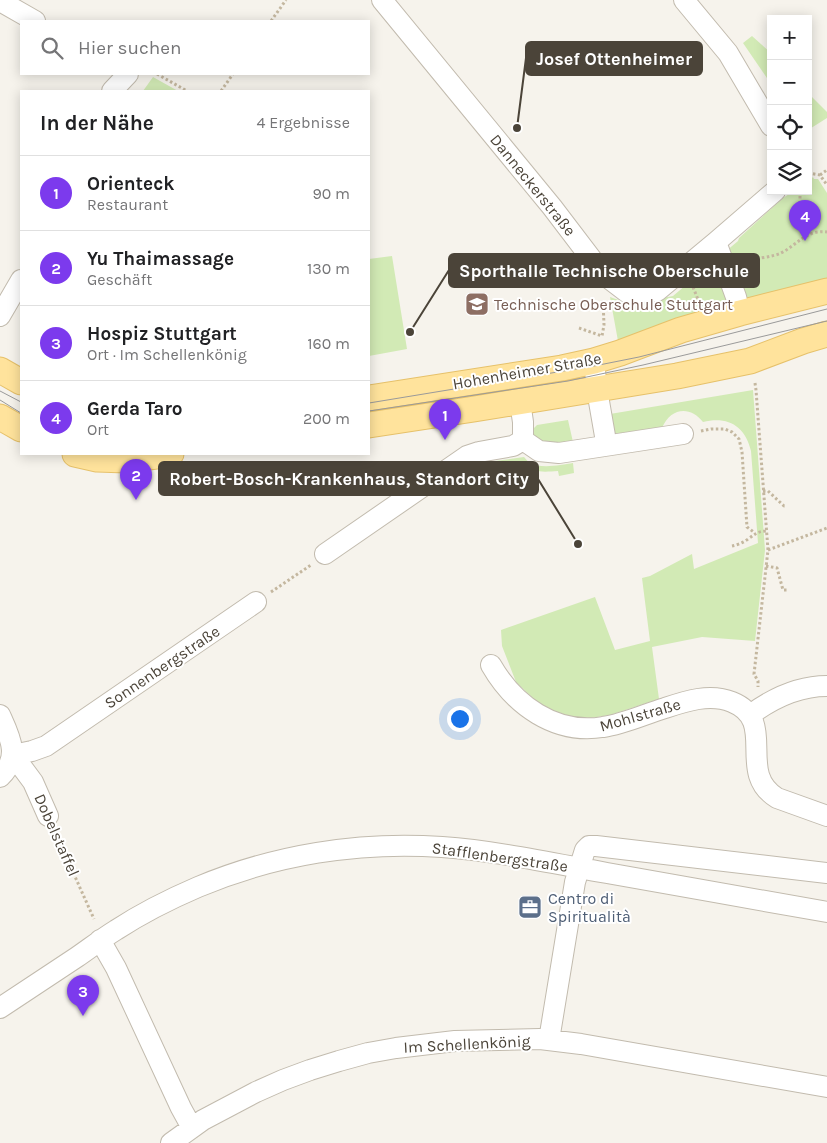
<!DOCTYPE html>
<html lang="de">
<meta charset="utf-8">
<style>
body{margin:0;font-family:Karla,sans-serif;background:#f2f2f2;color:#202124}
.controls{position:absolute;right:15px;top:15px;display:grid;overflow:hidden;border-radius:0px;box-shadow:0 2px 12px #0003}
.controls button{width:45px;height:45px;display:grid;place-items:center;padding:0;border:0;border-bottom:1px solid #e0e0e0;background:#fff;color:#202124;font:25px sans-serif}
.you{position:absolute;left:459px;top:718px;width:18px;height:18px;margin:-12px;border:4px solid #fff;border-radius:50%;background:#1a73e8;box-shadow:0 0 0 8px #1a73e833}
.badge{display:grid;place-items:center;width:32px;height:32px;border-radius:50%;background:#7c3aed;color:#fff;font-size:16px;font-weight:700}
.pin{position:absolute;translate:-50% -41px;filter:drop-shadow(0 1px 2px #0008)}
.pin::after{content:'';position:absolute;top:26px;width:18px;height:15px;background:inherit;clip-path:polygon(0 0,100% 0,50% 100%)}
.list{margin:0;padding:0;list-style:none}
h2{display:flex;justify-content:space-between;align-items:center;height:65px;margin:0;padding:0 20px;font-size:21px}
h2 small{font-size:16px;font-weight:400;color:#757577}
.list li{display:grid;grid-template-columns:32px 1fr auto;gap:15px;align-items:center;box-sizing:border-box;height:75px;padding:0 20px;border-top:1px solid #e0e0e0}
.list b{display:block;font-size:19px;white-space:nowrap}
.list p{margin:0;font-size:16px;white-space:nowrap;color:#757577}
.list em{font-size:16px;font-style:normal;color:#757577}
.icon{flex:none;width:28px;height:28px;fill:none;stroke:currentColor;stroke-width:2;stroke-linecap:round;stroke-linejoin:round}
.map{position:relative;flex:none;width:827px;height:1143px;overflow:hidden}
.search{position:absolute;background:#fff;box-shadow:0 2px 12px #0003;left:20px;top:20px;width:350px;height:55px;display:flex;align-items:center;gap:12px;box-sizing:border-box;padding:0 18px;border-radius:0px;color:#757577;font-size:19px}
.panel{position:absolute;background:#fff;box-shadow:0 2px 12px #0003;left:20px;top:90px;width:350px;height:365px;border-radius:0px}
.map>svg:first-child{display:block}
.green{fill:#d2eab5}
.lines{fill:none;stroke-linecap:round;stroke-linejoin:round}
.minor-casing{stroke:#c2bbae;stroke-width:22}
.major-casing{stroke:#e6c16a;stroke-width:27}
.path{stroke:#c4b79f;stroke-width:3;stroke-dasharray:2.5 2.5;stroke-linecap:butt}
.minor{stroke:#fff;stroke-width:20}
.major{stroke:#ffe39c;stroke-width:25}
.tram{stroke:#9a9a9a;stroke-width:1}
.labels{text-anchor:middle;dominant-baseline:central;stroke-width:4;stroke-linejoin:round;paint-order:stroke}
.street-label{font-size:16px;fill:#4b4439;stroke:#fff}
.education-label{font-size:16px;fill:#785e54;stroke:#fff;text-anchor:start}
.service-label{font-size:16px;fill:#4e5e75;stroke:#fff;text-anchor:start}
.leader{fill:none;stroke:#4b4439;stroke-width:2}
.callout-dot{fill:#4b4439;stroke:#fff;stroke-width:2}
.callout{fill:#4b4439;stroke:#4b4439;stroke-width:2}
.callout-label{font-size:18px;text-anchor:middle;font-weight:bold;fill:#fff}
</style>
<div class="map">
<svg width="827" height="1143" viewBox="0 0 827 1143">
<rect width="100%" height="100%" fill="#f6f3ec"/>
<path class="green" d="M752 36 771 53V84L743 43Z
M153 77 178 91H143Z
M808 93 827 112V118L808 130Z
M813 177 814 179H818L827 193V278L618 341 610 297 630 304 673 296 738 241 739 238 783 198 792 192 794 194 797 191H808V182Z
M392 256 407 349 369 356V259Z
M753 390 765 550 755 641 702 637 652 647 659 699 610 715 591 718 572 717 554 711 537 702 516 682 502 646 501 630 595 597 615 650 650 641 642 578 650 576 690 555 692 554 694 569 758 543 751 451C745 426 728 416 703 422 690 405 670 408 662 428L613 437 610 414Z
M568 420 573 442 544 446 532 439V430L537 425Z
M524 457C526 459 527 461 530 463 541 469 561 465 573 463L574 473 559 476 558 471C543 472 534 473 522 464L488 471 485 467 488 462Z"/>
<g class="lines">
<g class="minor-casing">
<path id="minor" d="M382 0 552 207 603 274 628 293 657 291 716 242 775 191
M684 0 728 53 771 126
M0 1 35 21
M112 91 128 74
M716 242 736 297 740 313
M0 316 21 280
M594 361 597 390 605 436
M523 440 539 451 559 453 683 434
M325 554 467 456 479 452 513 446 523 440V422L520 402
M491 665C514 705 555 735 603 727 624 724 645 714 665 708 686 701 710 693 732 702 779 721 735 772 777 798L827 816
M0 715C10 737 21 757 0 777
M750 715C773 698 798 686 827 686
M13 755 32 751 46 746 256 602
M13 755 33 782 48 816
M100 940 116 968 181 1108 192 1128
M0 1008C26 991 51 974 77 957 90 948 103 938 116 930 142 913 170 899 198 887 274 855 359 841 442 847 497 851 552 863 607 873 680 886 754 899 827 912
M549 1040 575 882 585 850 589 846H596L827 873
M171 1143 203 1120 256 1092 283 1080 310 1070 339 1061 368 1053 396 1048 455 1041 540 1039 581 1044 827 1087"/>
</g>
<g class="major-casing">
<path id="major" d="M0 370 21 382
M369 398 562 368 594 361 620 353 681 330 740 313 827 291
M0 417 21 429
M369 425 474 409 677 376 750 361 803 341 827 334
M75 454 97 459 126 460 171 454"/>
</g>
<path class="path" d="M271 21 286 0
M157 74 187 91
M221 91 233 74
M808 173 820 175 827 185
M820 175 827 170
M800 191V219L805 236
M742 261C752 259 773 257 781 253 797 245 807 229 827 232
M693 287 699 302
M579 328 602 336 604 325 603 300
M755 383 756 390 768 550 754 674 758 681V687
M701 431 711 429H725L732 432 739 439 742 452 747 527 755 533
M763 491H768L784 506H787
M732 546C737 545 743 543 748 539 754 535 758 531 766 531
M768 550 827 528
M766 566 777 568 783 590H787
M271 592 311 565
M55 832 94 919"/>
<use href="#minor" class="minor"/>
<use href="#major" class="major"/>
<path class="tram" d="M0 391 21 402
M0 400 21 413
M369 403 594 366 639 357 827 309
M369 411 568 381 643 365 827 321"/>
</g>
<defs>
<g id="school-square" transform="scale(1.25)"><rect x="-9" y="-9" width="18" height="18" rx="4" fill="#8d6e63" stroke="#fff"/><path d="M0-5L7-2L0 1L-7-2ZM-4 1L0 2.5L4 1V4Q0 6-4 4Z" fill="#fff"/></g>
<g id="office-square" transform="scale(1.25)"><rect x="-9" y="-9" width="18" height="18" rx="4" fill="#5c6f8a" stroke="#fff"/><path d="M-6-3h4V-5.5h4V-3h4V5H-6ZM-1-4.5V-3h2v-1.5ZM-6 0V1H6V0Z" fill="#fff"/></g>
</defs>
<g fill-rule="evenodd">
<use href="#school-square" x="477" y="304"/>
<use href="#office-square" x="530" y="907"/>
</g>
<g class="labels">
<g class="street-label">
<text transform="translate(533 185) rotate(51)">Danneckerstraße</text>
<text transform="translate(527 371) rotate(-10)">Hohenheimer Straße</text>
<text transform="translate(162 667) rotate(-34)">Sonnenbergstraße</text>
<text transform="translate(640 715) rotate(-16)">Mohlstraße</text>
<text transform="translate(57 835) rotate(66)">Dobelstaffel</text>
<text transform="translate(500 857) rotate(8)">Stafflenbergstraße</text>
<text transform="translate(467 1044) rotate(-3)">Im Schellenkönig</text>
</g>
<g class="education-label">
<text x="494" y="304">Technische Oberschule Stuttgart</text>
</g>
<g class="service-label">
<text x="548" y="898">Centro di<tspan x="548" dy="18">Spiritualità</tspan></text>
</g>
</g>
<path class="leader" d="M517 128L526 58M410 332L449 270M578 544L538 479"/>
<g class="callout-dot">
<circle cx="517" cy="128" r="5"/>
<circle cx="410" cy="332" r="5"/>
<circle cx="578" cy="544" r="5"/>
</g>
<g class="callout">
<rect x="526" y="42" width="176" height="33" rx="5"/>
<rect x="449" y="254" width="310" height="33" rx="5"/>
<rect x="159" y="462" width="379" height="33" rx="5"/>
</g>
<g class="callout-label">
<text x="614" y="65">Josef Ottenheimer</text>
<text x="604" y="277">Sporthalle Technische Oberschule</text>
<text x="349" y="485">Robert-Bosch-Krankenhaus, Standort City</text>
</g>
</svg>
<div class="controls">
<button>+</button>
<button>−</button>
<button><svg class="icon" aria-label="locate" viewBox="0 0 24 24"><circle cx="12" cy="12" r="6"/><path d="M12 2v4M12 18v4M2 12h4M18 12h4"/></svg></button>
<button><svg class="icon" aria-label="layers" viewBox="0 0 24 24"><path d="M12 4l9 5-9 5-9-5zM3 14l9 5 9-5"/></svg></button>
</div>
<div class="you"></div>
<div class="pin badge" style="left:445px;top:440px">1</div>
<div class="pin badge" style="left:136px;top:500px">2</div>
<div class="pin badge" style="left:83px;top:1016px">3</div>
<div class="pin badge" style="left:805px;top:241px">4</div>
<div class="search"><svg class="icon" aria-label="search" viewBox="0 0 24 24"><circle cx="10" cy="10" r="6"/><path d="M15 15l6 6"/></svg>Hier suchen</div>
<section class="panel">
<h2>In der Nähe<small>4 Ergebnisse</small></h2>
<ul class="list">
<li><span class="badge">1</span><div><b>Orienteck</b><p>Restaurant</p></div><em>90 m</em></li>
<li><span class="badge">2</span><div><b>Yu Thaimassage</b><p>Geschäft</p></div><em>130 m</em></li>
<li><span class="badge">3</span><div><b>Hospiz Stuttgart</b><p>Ort · Im Schellenkönig</p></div><em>160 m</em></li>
<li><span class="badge">4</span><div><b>Gerda Taro</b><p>Ort</p></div><em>200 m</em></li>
</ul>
</section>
</div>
